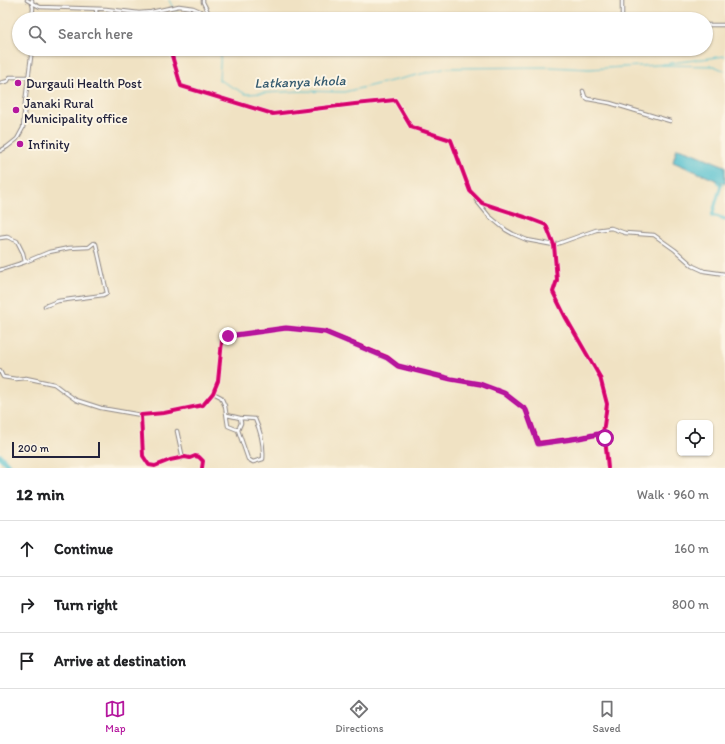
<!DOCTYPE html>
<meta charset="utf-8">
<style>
body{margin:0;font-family:Itim,sans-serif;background:#f2f2f2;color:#202124}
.controls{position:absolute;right:12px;bottom:12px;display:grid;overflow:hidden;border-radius:6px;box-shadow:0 1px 3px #0004}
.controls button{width:36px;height:36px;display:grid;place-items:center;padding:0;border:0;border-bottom:1px solid #e0e0e0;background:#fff;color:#202124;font:20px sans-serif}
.scale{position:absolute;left:12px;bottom:10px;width:88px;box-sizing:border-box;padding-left:4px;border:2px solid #22223b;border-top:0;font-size:11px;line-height:14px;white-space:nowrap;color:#22223b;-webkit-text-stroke:3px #fcf5e5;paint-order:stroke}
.stop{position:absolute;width:12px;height:12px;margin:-9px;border:3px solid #b5179e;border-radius:50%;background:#fff}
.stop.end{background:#b5179e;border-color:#fff;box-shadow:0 1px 4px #0008}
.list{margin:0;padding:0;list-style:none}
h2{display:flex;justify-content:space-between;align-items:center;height:52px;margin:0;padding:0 16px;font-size:17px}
h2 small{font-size:13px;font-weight:400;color:#757577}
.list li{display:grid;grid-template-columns:26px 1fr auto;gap:12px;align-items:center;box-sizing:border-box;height:56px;padding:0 16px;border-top:1px solid #e0e0e0}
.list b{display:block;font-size:15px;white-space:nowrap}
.list em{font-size:13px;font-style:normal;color:#757577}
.icon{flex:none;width:22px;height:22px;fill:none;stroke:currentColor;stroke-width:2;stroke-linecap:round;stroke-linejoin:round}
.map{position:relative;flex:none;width:725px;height:468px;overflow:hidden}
.search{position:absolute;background:#fff;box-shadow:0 1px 3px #0004;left:12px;right:12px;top:12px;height:44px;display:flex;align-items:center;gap:10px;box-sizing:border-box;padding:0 14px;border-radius:22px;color:#757577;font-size:15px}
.sheet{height:220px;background:#fff}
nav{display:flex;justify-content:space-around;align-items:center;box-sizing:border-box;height:56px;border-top:1px solid #e0e0e0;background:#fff;font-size:11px;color:#757577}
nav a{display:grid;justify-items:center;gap:2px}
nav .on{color:#b5179e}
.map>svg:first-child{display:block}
.water{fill:#56c1d0;stroke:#3c7286}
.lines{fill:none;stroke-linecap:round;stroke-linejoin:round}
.stream{stroke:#56c1d0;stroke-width:1}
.canal{stroke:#56c1d0;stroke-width:3}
.river{stroke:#56c1d0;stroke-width:5.5}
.street-casing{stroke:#89827f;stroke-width:4.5}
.street{stroke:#fff;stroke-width:2.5}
.cycleway-casing{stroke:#fcf5e5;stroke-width:6}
.cycleway{stroke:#d6006c;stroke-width:4}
.route{stroke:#b5179e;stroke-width:5}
.poi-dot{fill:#b5179e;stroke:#fcf5e5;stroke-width:1.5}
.labels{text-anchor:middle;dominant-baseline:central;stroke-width:4;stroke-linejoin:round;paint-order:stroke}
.poi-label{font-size:13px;fill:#22223b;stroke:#fcf5e5;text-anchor:start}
.water-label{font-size:14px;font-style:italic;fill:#345a6f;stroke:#fcf5e5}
</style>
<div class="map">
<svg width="725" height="468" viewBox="0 0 725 468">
<rect width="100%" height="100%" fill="#fcf5e5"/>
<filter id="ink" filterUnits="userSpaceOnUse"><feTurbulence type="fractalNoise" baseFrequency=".025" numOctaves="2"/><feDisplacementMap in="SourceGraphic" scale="8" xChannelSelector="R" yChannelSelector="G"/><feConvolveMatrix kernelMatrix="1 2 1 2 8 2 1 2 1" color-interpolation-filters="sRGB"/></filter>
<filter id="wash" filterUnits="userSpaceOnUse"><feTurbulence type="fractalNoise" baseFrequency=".012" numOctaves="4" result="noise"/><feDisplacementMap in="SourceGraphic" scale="16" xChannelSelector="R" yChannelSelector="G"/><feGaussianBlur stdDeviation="0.9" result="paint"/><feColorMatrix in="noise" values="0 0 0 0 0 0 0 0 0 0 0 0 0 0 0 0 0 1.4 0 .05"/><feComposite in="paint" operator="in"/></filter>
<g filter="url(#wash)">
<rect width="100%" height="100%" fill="#f0e2c3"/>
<path class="water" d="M677 148C694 152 709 160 725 166V184L673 162Z"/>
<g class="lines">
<path class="stream" d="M169 0C175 13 178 14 190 19
M221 49 219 80 246 94 302 91 344 92 447 68 550 67 589 69 657 65 725 56
M661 65 714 66 725 71"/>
<path class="canal" d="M718 182 721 185 712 216H716L725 219"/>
<path class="river" d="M0 456 9 466 13 468"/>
</g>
</g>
<g filter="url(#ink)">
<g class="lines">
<g class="street-casing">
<path id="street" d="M27 0 32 3 33 8 32 19
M32 0V3L40 7 106 9 139 13 151 12 179 6 193 8 209 15 346 19
M203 0V2L209 14
M622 0V19
M96 9 97 19
M139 13 151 19
M706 25H725
M170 49 181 86 273 114 355 104 395 100 411 127 451 140 470 191 482 203 525 217 546 225 554 245 557 280 553 292 566 318 600 377 607 404 603 433 605 438 608 468
M0 83 8 81 10 77H28
M583 91 585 97 588 99 610 103 670 121
M0 151 7 147 17 139 23 128 25 103 32 49
M476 200 489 216 506 230 513 234 527 240 554 245 596 230 611 228 625 233 654 235 675 250 693 266 704 271 725 274
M0 238 7 237 17 241 23 253 25 262 0 270
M25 262 49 252 69 248 89 247 94 243 96 244 107 293 103 295 58 301 45 306
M0 371 3 377 16 379 26 378 54 384 66 393 76 400 101 408 141 415
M213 393 221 397 225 406 228 426 238 430 248 459 253 462 263 459C264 445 261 432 255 419L240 418 241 423 238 430
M227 415 240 418
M177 431 182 454 181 459
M202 468 203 461 199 457 195 456 190 458 185 457 170 460 155 466 149 465 143 456 141 415 164 413 203 405 213 393 218 381 222 341 225 338 228 336 286 328 325 332 387 357 398 366 451 379 480 384 504 393 526 410 538 443 579 438 603 433"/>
</g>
<use href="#street" class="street"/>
<g class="cycleway-casing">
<path id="cycleway" d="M170 49 181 86 273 114 355 104 395 100 411 127 451 140 470 191 482 203 525 217 546 225 554 245 557 280 553 292 566 318 600 377 607 404 603 433 605 438 608 468
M202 468 203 461 199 457 195 456 190 458 185 457 170 460 155 466 149 465 143 456 141 415 164 413 203 405 213 393 218 381 222 341 225 338 228 336 286 328 325 332 387 357 398 366 451 379 480 384 504 393 526 410 538 443 579 438 603 433"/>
</g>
<use href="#cycleway" class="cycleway"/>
</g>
</g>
<g class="lines" filter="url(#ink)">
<path class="route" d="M228 336 286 328 325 332 387 358 398 366 451 379 480 384 504 393 526 410 538 444 579 438 603 433 605 438"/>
</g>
<g class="poi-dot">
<circle cx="18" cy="83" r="4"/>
<circle cx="16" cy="110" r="4"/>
<circle cx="20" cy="144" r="4"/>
</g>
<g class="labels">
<g class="poi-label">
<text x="26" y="83">Durgauli Health Post</text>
<text x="24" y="103">Janaki Rural<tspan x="24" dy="15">Municipality office</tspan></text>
<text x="28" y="144">Infinity</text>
</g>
<g class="water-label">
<text transform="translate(300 82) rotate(-2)">Latkanya khola</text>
</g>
</g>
</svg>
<div class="controls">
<button><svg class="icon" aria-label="locate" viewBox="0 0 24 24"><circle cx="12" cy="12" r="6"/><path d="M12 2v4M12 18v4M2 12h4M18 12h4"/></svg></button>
</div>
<div class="scale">200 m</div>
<div class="stop" style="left:605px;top:438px"></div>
<div class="stop end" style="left:228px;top:336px"></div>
<div class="search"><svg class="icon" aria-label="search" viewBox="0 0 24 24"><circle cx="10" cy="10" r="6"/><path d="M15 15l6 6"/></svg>Search here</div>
</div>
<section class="sheet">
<h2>12 min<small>Walk · 960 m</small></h2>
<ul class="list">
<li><svg class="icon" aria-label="ahead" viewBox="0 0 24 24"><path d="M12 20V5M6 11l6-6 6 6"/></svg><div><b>Continue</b></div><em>160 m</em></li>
<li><svg class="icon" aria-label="right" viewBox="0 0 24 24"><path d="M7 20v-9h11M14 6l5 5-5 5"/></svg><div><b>Turn right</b></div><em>800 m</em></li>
<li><svg class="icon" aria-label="arrive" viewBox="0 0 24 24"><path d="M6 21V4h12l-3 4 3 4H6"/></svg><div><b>Arrive at destination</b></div></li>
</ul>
</section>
<nav>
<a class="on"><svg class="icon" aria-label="map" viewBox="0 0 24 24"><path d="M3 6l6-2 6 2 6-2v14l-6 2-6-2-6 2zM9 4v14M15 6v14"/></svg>Map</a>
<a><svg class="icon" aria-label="directions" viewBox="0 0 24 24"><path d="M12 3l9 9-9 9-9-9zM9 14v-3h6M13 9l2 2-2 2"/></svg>Directions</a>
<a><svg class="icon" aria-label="saved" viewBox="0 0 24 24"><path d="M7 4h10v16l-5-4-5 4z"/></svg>Saved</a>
</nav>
